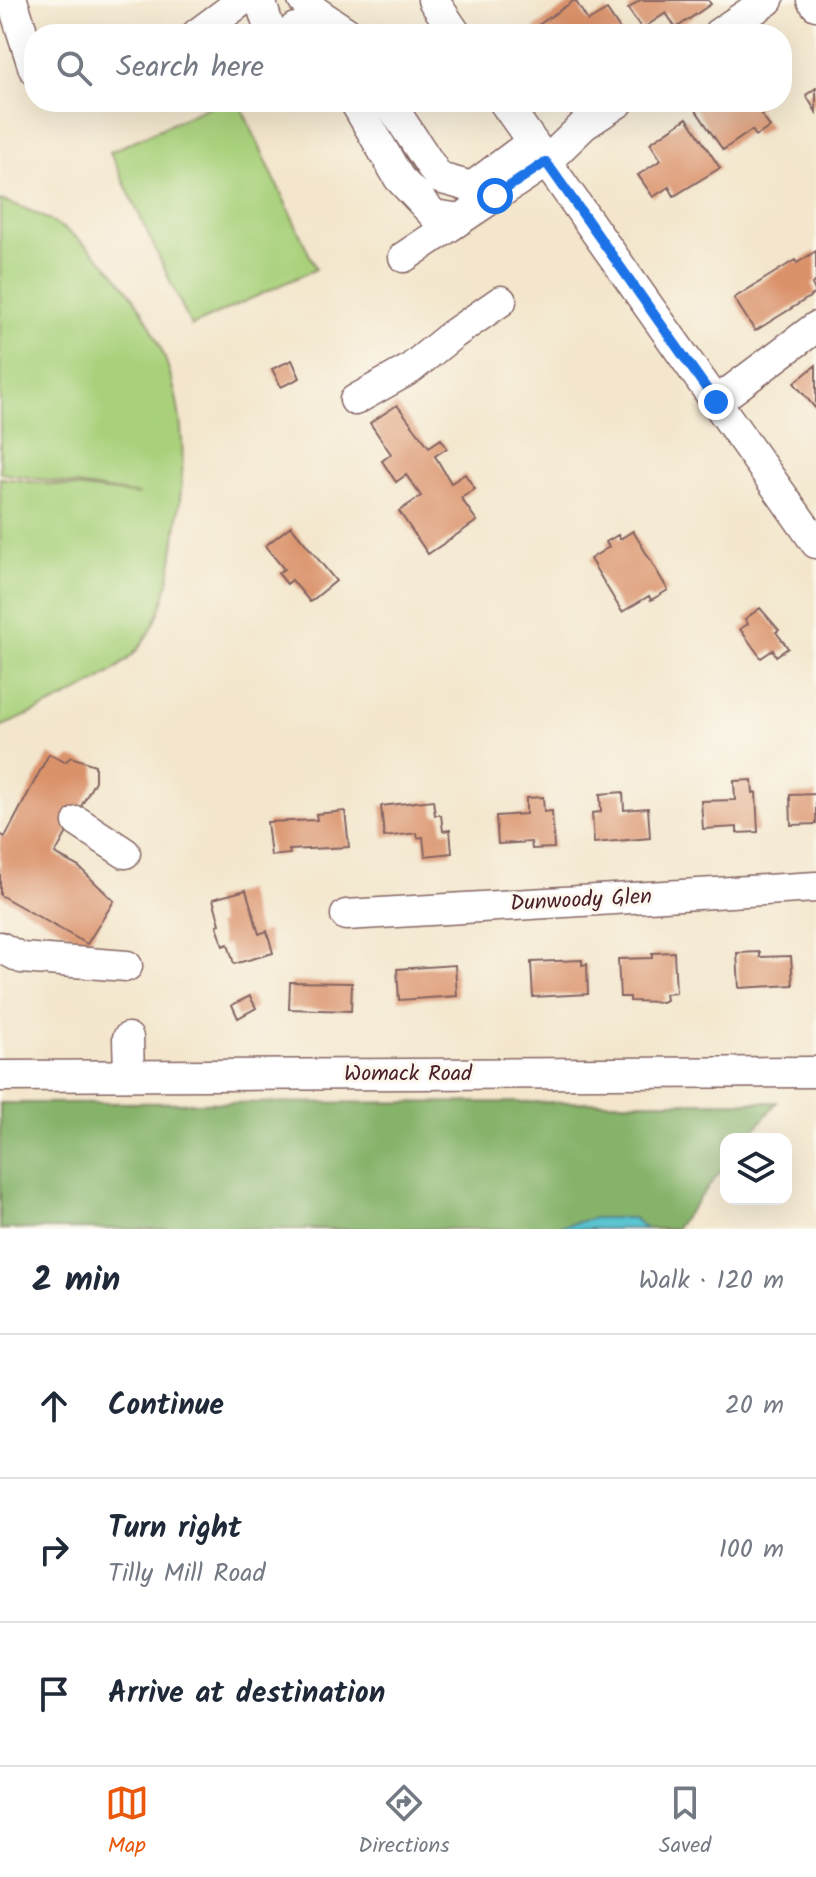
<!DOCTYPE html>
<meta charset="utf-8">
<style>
body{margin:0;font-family:Kalam,sans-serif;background:#f2f2f3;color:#1f2937}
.controls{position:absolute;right:24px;bottom:24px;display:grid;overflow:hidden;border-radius:16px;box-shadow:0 8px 32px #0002}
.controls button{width:72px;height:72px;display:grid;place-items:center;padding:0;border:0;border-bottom:2px solid #e0e1e3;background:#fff;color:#1f2937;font:40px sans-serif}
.stop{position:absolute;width:24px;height:24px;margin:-18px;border:6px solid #1a73e8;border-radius:50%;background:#fff}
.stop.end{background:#1a73e8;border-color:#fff;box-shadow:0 2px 8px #0008}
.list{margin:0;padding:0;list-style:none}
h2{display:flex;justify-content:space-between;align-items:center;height:104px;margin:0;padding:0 32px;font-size:34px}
h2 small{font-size:26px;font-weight:400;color:#747a83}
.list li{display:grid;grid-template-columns:52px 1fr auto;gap:24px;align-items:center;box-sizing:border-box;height:144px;padding:0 32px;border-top:2px solid #e0e1e3}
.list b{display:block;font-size:30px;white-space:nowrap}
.list p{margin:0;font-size:26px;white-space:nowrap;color:#747a83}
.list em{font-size:26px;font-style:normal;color:#747a83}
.icon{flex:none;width:44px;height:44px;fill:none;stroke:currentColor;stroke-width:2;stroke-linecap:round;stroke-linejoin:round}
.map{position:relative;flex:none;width:816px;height:1229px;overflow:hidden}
.search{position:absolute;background:#fff;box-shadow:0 8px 32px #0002;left:24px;right:24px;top:24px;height:88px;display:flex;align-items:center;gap:20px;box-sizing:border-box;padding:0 28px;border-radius:32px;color:#747a83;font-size:30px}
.sheet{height:536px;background:#fff}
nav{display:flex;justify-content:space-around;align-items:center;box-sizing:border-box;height:112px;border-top:2px solid #e0e1e3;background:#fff;font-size:22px;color:#747a83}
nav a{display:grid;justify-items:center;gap:4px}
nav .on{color:#ea580c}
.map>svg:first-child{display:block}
.green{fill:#a9d17b;stroke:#7a7853;stroke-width:2}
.forest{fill:#86b36b;stroke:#68694b;stroke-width:2}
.water{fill:#58c5d0;stroke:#51727e;stroke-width:2}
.building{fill:#da926a}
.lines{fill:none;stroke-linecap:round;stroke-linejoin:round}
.minor-casing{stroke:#856563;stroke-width:33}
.minor{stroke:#fff;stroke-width:30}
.route{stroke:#1a73e8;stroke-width:10}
.labels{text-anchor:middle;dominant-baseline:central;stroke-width:6;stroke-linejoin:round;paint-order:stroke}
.street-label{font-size:22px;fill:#4a1f2b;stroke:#fbf7ec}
</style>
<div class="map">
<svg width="816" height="1229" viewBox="0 0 816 1229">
<rect width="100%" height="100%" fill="#fbf7ec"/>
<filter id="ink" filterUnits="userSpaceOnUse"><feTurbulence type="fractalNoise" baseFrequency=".0125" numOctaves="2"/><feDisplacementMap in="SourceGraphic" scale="16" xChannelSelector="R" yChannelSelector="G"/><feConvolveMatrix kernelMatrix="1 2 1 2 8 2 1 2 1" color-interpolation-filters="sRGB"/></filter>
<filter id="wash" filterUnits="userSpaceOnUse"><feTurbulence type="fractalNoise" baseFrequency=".006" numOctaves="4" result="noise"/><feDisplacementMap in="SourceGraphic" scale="32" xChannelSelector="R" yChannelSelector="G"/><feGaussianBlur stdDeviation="1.8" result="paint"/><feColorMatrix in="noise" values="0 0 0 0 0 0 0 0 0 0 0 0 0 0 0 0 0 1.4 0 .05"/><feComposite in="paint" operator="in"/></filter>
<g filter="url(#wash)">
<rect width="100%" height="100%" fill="#f3e6cc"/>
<path class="green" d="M219 102H239L316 269 191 326 110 152Z
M0 200C107 230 176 332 182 441 184 471 180 501 176 531 171 573 165 617 137 650 108 683 40 710 0 727V478L140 495 0 473Z"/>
<path class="forest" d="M777 1102 747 1139H726V1165L675 1229H646L633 1218 549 1229H0V1103Z"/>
<path class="water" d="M595 1218H633L646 1229H549Z"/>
<g id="blocks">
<path class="building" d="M575 0 588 21 607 10 621 31 616 34H538L534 28Z
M640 0H708L711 4 676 28 666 13 642 29 628 9Z
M816 88V112L806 95Z
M699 102H764L756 107 770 127 756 136 752 130 723 150 693 106Z
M687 118 720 168 674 196 669 187 653 197 638 175 661 160 650 143Z
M816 251V281L812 284 816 293 755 331 734 298 795 260 797 263Z
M292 360 300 378 281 387 272 369Z
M816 365V409L794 383Z
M397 405 429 447 441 439 447 448 435 456 451 483 465 474 475 489 461 498 477 521 428 554 399 511 421 496 406 475 396 482 382 461 391 454 370 423Z
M291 526 336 581 310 602 292 580 287 584 278 573 284 569 265 546Z
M633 531 668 590 651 600 649 596 622 612 590 559 609 547 606 542 618 535 620 539Z
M760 608 779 630 776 632 788 648 776 656 773 650 761 658 740 629 748 624 745 619Z
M49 754 65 762 71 757 95 765V781L55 854 79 867 114 901 87 944 0 895V834L5 837Z
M752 780 753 793 756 792 758 832 737 833V827L703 829 701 801 735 800 734 781Z
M623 792 624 810 648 808 650 838 594 843 592 813 601 812 600 794Z
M816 794V824L791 825 790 795Z
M543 797 544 812 552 811 554 848 532 849 531 842 498 844 496 816 526 814V798Z
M433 800 435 815H441L443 831 450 830 452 853 425 856 423 837 418 838 417 833 384 837 381 806Z
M345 811 349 847 289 850 290 854 271 856 267 822 317 820 316 814Z
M246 890 259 934 267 931 273 953 234 964 228 944 223 946 217 925 220 924 213 899Z
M674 952 676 993 665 994 666 1000 662 1002 630 1001V997H620L618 959 652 958V953Z
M760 952V957L791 956 793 985 739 988 737 953Z
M582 960V965L587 964 588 994 533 997 531 962Z
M455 965 457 996 399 1000 397 969Z
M290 982 352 983 351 1011 289 1009Z
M250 996 256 1008 238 1018 232 1005Z"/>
</g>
</g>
<g filter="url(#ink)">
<use href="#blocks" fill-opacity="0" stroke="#856563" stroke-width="2"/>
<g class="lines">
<g class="minor-casing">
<path id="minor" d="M12 0 34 69
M260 0 271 34
M303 0 316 12 349 34
M433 0 456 34
M812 0 816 5
M295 28 318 31 321 34
M197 34 243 0
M718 34 768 0
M355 102 399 178 434 215 461 219
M389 102 439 178 472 187 532 142
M504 102 816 543
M404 257 546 162 584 125 619 102
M355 400 410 369 452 335 501 301
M716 402 816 327
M78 822 125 853
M346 915 816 887
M0 947 21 958 127 966
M128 1038 129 1075
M0 1076 816 1072"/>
</g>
<use href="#minor" class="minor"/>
</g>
</g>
<g class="lines" filter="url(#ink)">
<path class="route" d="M495 196 546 162 716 402"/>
</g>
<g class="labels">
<g class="street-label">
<text transform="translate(581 901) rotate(-3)">Dunwoody Glen</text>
<text x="408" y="1074">Womack Road</text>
</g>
</g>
</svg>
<div class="controls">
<button><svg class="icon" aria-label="layers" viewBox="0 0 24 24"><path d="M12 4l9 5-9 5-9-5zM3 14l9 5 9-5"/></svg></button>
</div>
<div class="stop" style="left:495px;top:196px"></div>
<div class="stop end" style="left:716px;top:402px"></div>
<div class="search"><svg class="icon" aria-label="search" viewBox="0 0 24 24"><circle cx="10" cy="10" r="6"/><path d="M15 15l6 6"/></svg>Search here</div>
</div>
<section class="sheet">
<h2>2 min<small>Walk · 120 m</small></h2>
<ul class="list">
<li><svg class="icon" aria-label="ahead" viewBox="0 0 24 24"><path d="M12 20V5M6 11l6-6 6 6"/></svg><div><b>Continue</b></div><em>20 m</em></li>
<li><svg class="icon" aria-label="right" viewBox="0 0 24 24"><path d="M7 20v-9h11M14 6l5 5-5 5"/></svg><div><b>Turn right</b><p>Tilly Mill Road</p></div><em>100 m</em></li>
<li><svg class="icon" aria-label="arrive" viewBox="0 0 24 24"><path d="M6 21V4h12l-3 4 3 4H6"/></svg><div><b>Arrive at destination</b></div></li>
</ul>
</section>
<nav>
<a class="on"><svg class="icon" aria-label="map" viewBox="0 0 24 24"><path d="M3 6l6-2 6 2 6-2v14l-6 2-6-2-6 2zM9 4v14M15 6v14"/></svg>Map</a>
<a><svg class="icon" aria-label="directions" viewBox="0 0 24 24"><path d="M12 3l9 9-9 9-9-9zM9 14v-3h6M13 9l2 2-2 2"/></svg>Directions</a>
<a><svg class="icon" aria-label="saved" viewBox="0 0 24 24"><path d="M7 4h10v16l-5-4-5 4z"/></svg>Saved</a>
</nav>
